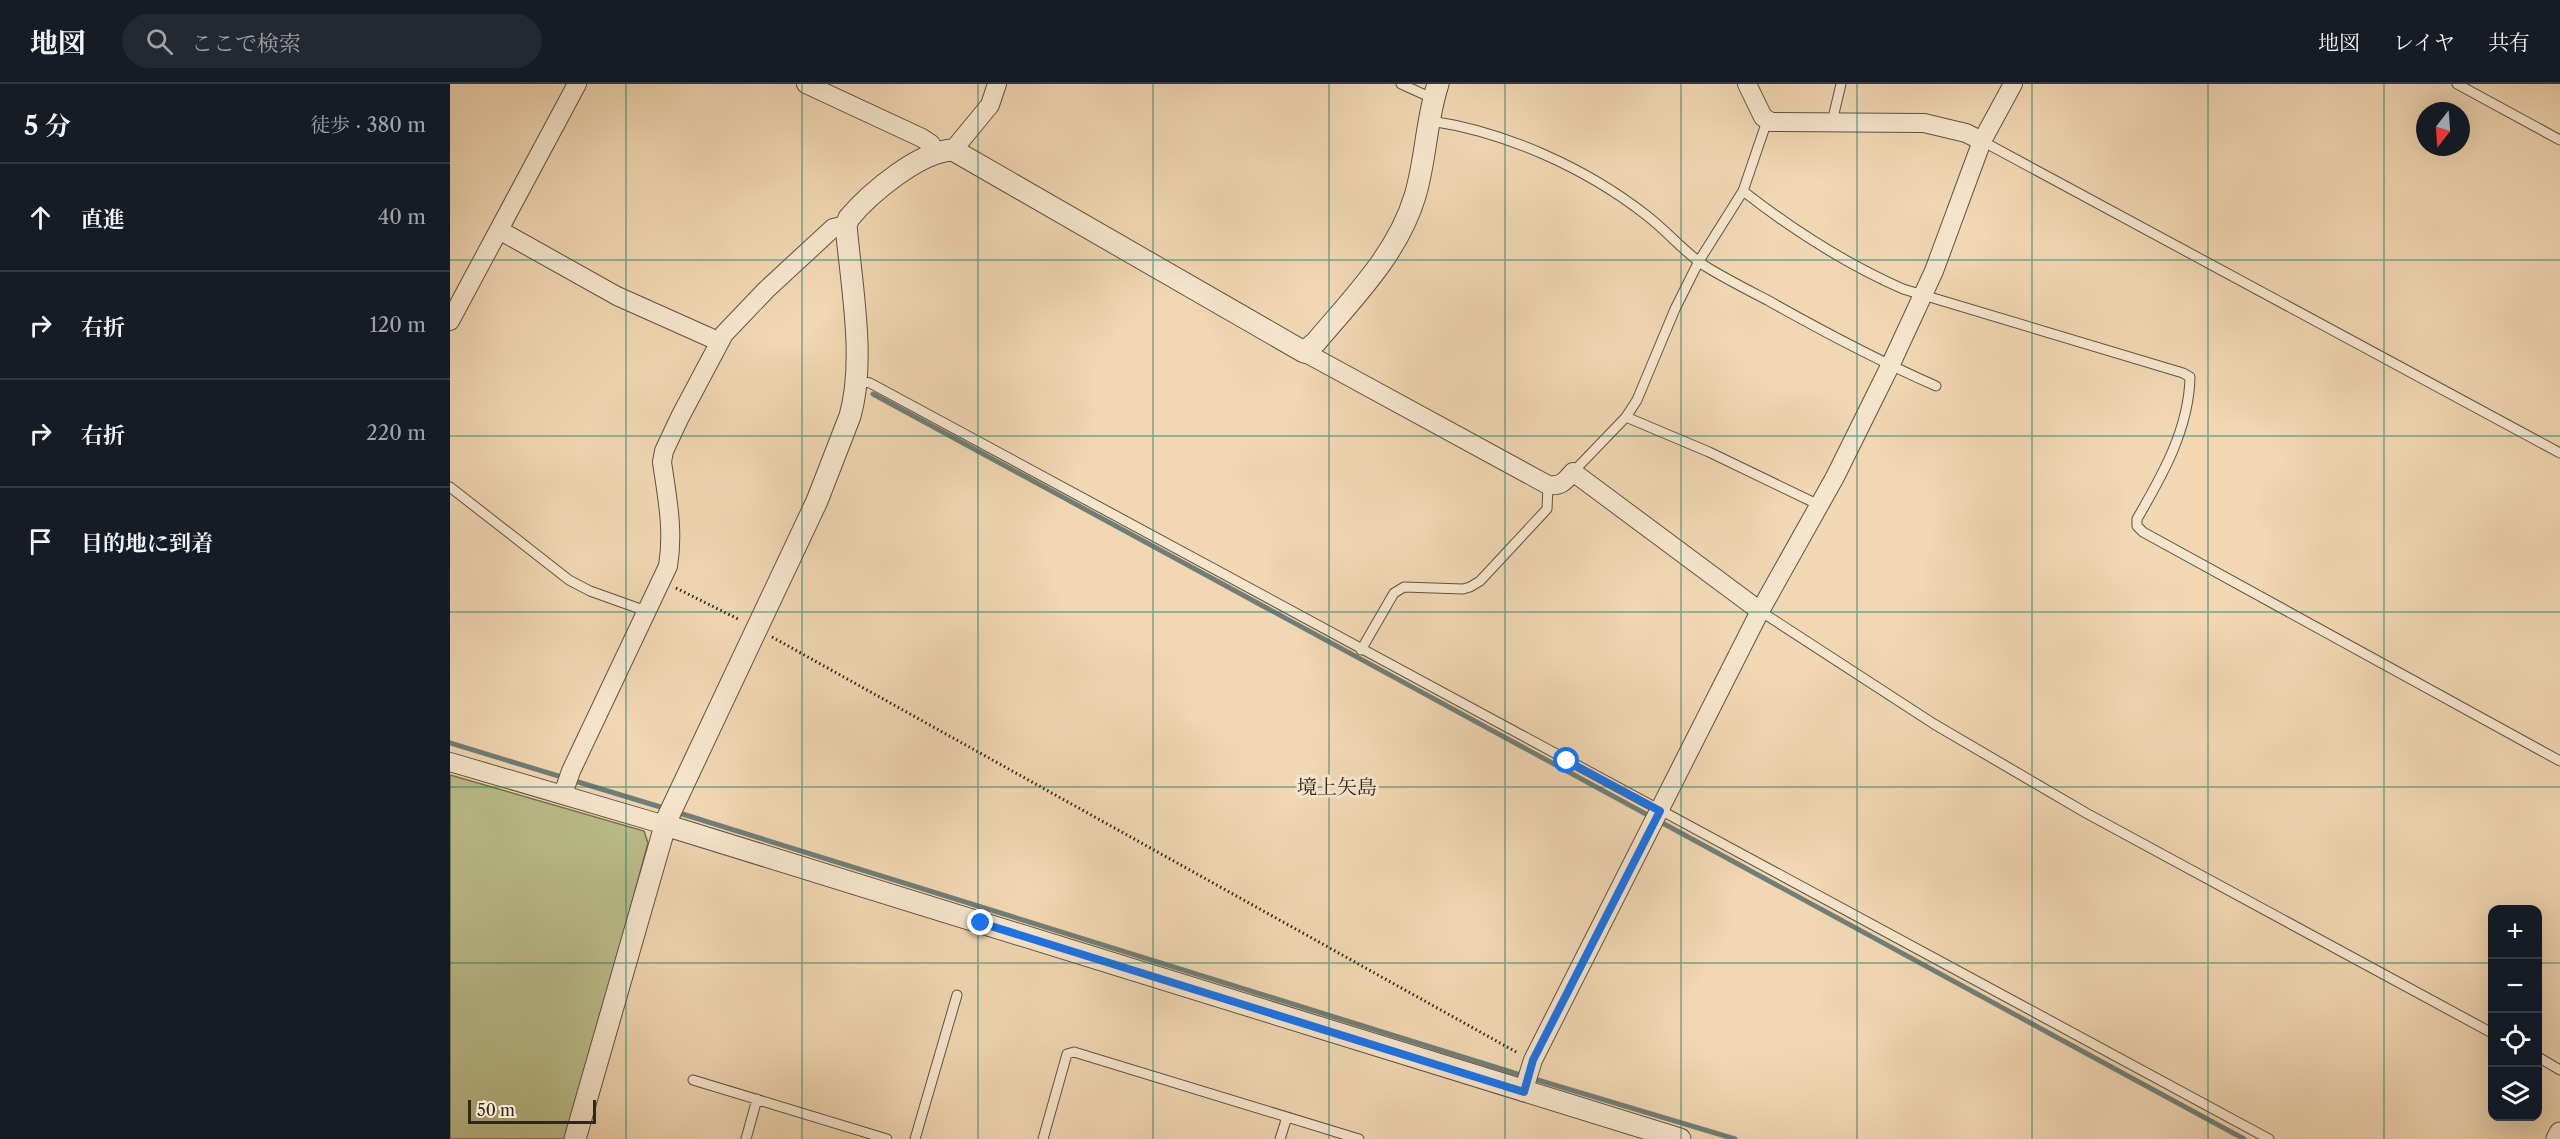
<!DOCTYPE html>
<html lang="ja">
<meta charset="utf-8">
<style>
body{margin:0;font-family:"Libre Caslon Text","Noto Serif JP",serif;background:#242831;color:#f1f3f6}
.controls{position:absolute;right:18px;bottom:18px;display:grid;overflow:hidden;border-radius:12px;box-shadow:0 6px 24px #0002}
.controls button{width:54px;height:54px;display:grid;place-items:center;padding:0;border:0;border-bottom:2px solid #363941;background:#171b24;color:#f1f3f6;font:30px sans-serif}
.compass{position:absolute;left:1966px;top:18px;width:54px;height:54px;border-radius:50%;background:#171b24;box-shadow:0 6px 24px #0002;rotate:197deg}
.scale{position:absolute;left:18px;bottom:15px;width:128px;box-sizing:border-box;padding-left:6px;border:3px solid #30261b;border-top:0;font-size:16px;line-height:21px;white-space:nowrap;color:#30261b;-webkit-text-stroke:4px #f6e5cd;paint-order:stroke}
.stop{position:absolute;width:18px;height:18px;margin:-14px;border:4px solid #1a73e8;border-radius:50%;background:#fff}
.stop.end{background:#1a73e8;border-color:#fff;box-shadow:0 2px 6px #0008}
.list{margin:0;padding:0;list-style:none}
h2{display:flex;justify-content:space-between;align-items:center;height:78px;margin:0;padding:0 24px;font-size:26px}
h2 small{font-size:20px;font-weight:400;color:#9ea1a6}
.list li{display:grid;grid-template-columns:39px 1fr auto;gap:18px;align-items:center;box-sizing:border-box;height:108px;padding:0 24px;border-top:2px solid #363941}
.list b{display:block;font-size:22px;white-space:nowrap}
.list em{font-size:20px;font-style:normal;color:#9ea1a6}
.icon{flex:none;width:33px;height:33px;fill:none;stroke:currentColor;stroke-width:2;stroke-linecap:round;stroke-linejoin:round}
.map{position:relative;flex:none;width:2110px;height:1055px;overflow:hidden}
header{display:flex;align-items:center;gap:36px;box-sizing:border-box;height:84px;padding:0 30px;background:#171b24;border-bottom:2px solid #363941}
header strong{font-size:28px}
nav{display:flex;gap:33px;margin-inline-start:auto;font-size:21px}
.search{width:420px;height:54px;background:#242831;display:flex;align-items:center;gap:15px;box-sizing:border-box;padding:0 21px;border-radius:33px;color:#9ea1a6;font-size:22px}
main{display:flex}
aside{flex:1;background:#171b24}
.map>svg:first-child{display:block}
.green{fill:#bbbe8b;stroke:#767253;stroke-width:1.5}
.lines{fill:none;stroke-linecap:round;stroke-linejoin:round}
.stream{stroke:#717e77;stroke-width:5}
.service-casing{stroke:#605241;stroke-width:11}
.minor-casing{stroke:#605241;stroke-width:20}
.tertiary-casing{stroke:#605241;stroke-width:23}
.path{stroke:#30261b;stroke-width:3;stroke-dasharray:1.5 3;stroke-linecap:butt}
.service{stroke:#f6e5cd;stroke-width:9}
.minor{stroke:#f6e5cd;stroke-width:18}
.tertiary{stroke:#f6e5cd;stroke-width:21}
.route{stroke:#1a73e8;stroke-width:8}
.grid{fill:none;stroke:#0f766e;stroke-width:1.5;stroke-opacity:0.55}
.labels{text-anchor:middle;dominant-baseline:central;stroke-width:6;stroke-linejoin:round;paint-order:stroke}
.quarter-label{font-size:20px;fill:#30261b;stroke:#f6e5cd}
</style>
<header>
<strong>地図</strong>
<div class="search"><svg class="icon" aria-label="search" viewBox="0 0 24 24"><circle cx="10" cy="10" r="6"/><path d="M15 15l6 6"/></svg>ここで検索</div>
<nav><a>地図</a><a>レイヤ</a><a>共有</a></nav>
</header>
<main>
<aside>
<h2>5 分<small>徒歩 · 380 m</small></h2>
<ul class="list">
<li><svg class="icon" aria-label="ahead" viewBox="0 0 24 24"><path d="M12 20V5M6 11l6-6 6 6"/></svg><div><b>直進</b></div><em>40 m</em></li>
<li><svg class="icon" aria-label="right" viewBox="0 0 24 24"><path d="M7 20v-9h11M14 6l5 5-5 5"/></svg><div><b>右折</b></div><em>120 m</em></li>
<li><svg class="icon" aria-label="right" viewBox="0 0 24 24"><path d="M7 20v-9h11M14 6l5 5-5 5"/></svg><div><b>右折</b></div><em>220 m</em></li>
<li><svg class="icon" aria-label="arrive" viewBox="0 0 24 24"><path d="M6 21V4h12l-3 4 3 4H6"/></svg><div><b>目的地に到着</b></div></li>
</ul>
</aside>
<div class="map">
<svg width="2110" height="1055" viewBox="0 0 2110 1055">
<rect width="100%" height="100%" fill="#f1d7b2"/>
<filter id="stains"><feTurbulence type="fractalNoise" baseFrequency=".00333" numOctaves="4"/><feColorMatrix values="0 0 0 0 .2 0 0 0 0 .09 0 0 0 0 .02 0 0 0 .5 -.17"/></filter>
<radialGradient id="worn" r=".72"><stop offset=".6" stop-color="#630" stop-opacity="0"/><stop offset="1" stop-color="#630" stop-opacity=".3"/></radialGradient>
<path class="green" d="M0 691 194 747 198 759 146 953 115 1055H0Z"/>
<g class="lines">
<path class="stream" d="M423 310 1794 1055
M0 659 217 725
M226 728 1061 988 1285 1055"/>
<g class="service-casing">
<path id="service" d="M951 0 984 15
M2007 0 2110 56
M981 37C1056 48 1136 84 1196 131 1217 147 1234 168 1255 182 1276 195 1298 206 1319 217 1374 248 1429 277 1486 302
M1382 38 1391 0
M1532 57 2110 369
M1293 107C1343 146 1394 179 1453 205L1733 289 1740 293C1739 345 1712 392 1687 435V442L1693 448 2110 677
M406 297 420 299 1819 1055
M1176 333 1259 368 1369 421
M1123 388 1176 333 1187 316 1225 225 1249 177 1293 107 1317 37
M0 403 119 496 140 507 196 527
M1310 527 1484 640 1636 729 2042 949
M911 566 944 509 954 503 1013 505 1020 503 1030 497 1097 425 1098 401
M2088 973 2110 986
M243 996 437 1055
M296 1055 307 1015
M465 1055 507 911
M593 1055 617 970 624 968 909 1055
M830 1055 837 1033"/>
</g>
<g class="minor-casing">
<path id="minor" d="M356 0 472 54 481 60 484 69
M1297 0 1313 33 1321 38 1474 39 1516 49 1532 57
M503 66 540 21 547 0
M49 146 167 212 270 258
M0 237 127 0
M854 268 1098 401C1111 403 1115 397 1123 388L1310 527
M0 678 215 741
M113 710 121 687 218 482C224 446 217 413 212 378L214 367 230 333 274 250 316 206 383 144 396 141
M1073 1008 1083 976 1310 527 1385 393 1440 282 1484 187 1532 57 1563 0"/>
</g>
<g class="tertiary-casing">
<path id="tertiary" d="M215 741 1230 1055
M125 1055 217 735 367 417 400 332C416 276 401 199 396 141L399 134C420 109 470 67 503 66L854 268 866 258C904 213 948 169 965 112 976 76 976 36 988 0
M2107 1055 2110 1049"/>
</g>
<path class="path" d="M226 504 290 536
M322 553 1068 969"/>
<use href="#service" class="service"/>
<use href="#minor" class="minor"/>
<use href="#tertiary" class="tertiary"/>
</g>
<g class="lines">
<path class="route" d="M531 839 1074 1008 1083 976 1210 727 1117 677"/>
</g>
<path class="grid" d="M176 0V1055M352 0V1055M528 0V1055M703 0V1055M879 0V1055M1055 0V1055M1231 0V1055M1407 0V1055M1582 0V1055M1758 0V1055M1934 0V1055M0 176H2110M0 352H2110M0 528H2110M0 703H2110M0 879H2042M2088 879H2110"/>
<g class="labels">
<g class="quarter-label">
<text x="887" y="703">境上矢島</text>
</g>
</g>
<rect width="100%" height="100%" filter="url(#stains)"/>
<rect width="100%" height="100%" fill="url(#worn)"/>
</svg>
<div class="controls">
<button>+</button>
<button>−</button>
<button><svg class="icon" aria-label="locate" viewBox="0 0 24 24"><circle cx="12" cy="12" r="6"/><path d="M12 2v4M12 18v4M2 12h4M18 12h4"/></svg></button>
<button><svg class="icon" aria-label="layers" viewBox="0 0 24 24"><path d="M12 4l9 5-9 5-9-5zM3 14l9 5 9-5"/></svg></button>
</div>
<svg class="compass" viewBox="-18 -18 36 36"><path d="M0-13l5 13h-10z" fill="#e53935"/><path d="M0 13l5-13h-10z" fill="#9ea1a6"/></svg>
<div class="scale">50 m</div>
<div class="stop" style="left:1117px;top:677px"></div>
<div class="stop end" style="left:531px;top:839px"></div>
</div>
</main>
